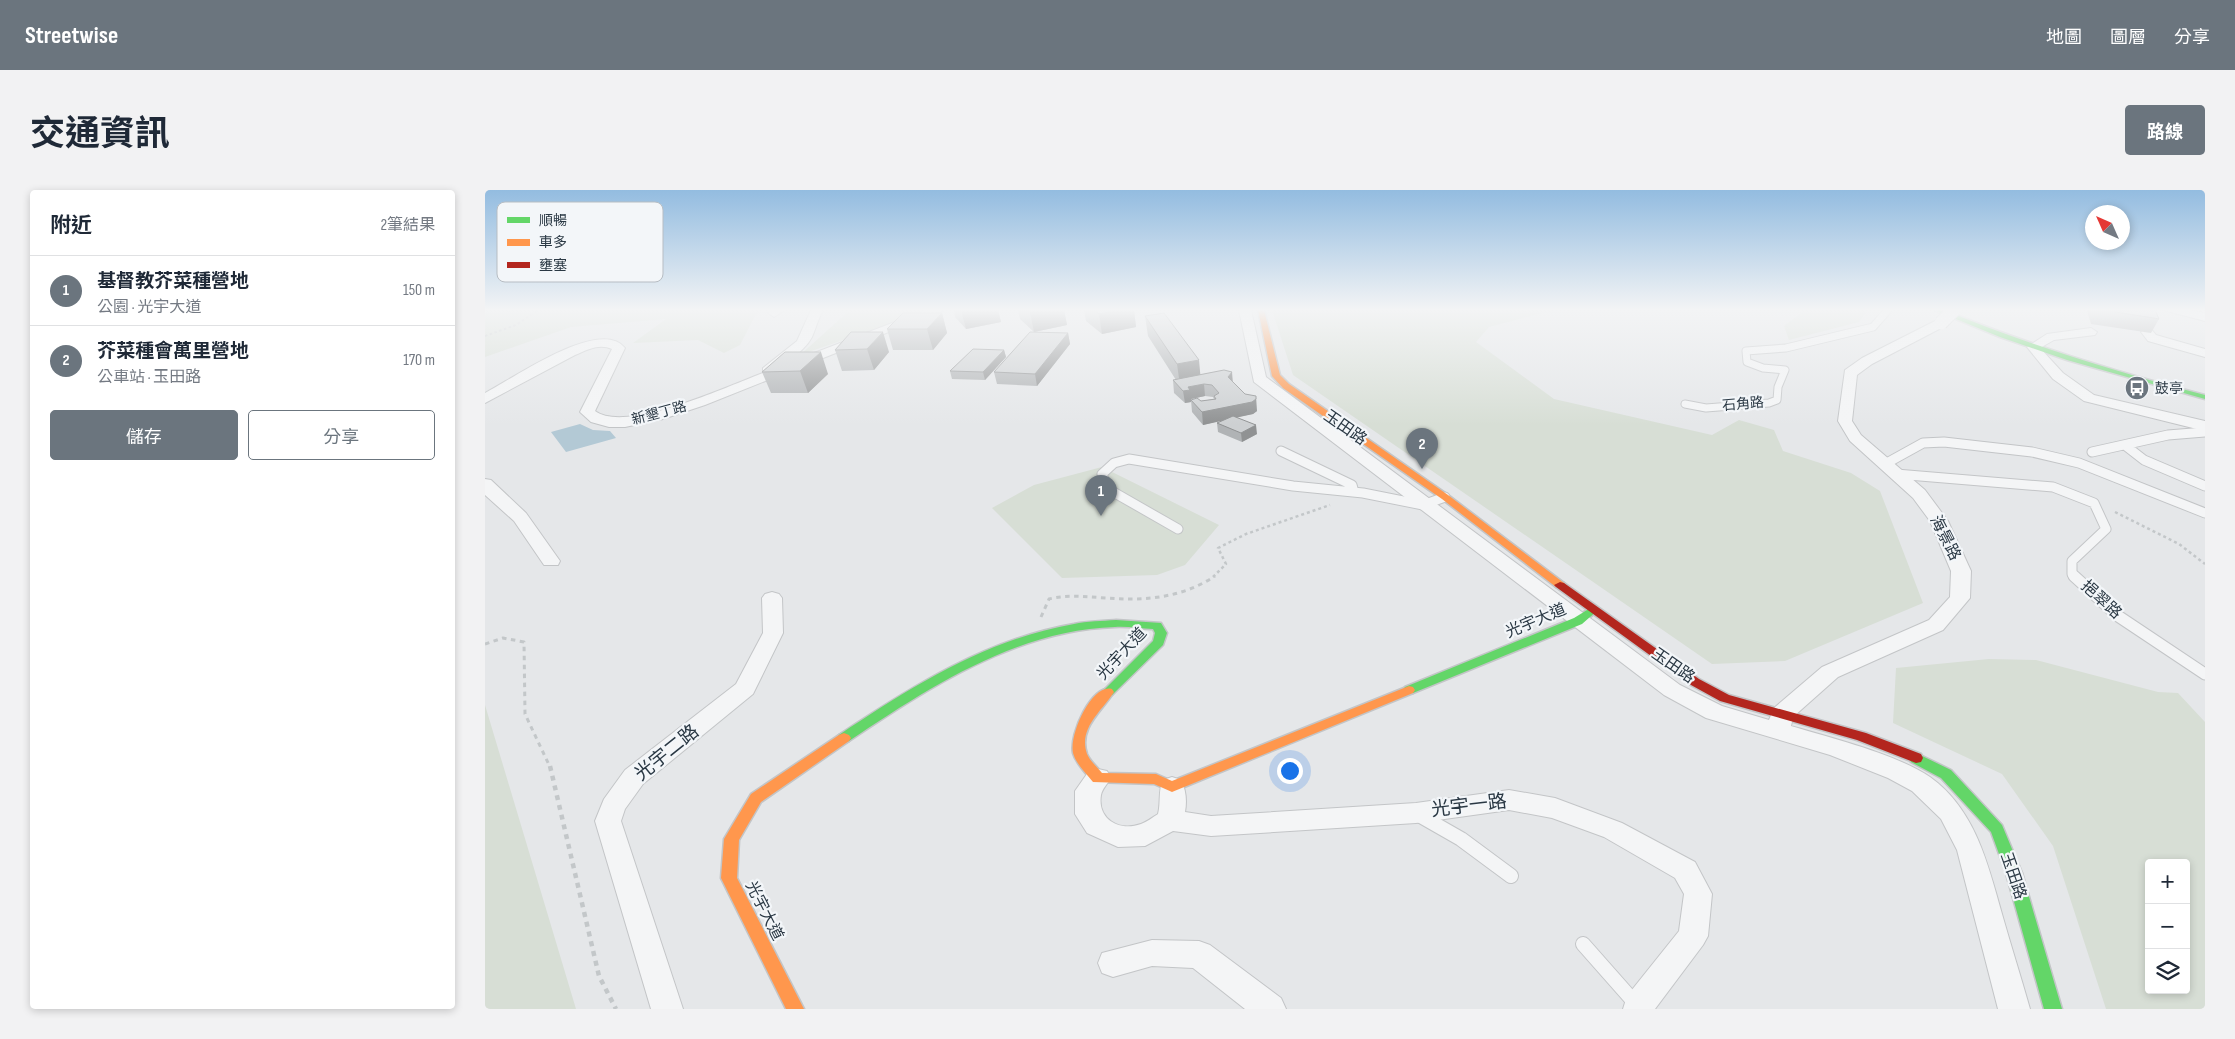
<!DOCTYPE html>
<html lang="zh-TW">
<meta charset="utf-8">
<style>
body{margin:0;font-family:"Sofia Sans Condensed","Noto Sans TC",sans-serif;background:#f2f2f3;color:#1f2937}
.controls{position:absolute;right:15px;bottom:15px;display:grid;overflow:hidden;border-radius:5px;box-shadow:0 2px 8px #0003}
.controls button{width:45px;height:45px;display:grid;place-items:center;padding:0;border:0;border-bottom:1px solid #e0e1e3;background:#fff;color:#1f2937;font:25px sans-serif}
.compass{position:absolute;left:1600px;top:15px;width:45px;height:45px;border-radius:50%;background:#fff;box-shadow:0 2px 8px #0003;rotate:315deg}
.you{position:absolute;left:804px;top:580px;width:18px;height:18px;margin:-12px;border:4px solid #fff;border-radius:50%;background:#1a73e8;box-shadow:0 0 0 8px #1a73e833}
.badge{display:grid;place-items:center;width:32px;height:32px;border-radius:50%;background:#6b757e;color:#fff;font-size:16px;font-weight:700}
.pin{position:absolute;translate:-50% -41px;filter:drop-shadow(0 1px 2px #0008)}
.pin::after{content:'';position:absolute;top:26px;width:18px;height:15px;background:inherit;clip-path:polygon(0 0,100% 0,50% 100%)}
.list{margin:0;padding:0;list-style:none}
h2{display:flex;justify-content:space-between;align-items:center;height:65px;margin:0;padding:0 20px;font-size:21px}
h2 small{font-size:16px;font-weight:400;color:#747a83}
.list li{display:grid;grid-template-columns:32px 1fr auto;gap:15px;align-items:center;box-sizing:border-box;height:70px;padding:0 20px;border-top:1px solid #e0e1e3}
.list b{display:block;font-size:19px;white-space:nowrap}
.list p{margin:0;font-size:16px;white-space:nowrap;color:#747a83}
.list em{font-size:16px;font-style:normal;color:#747a83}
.actions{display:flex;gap:10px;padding:15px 20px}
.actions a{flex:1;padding:11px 0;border:1px solid #6b757e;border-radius:5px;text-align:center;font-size:18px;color:#6b757e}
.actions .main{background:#6b757e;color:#fff}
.icon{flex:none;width:28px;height:28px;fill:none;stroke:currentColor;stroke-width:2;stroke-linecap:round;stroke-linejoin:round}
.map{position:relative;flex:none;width:1720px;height:819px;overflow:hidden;border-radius:5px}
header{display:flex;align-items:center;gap:30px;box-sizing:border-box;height:70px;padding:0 25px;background:#6b757e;color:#fff}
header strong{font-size:24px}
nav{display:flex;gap:28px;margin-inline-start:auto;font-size:18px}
.intro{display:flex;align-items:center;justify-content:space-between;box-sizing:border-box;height:120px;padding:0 30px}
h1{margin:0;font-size:35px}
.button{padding:12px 22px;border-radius:5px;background:#6b757e;color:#fff;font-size:18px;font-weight:700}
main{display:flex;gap:30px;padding:0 30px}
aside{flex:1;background:#fff;border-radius:5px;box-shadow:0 2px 8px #0003}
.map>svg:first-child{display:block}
.green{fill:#d7ded5;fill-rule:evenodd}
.water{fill:#b3c9d5}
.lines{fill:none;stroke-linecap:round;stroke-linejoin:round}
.lane-far3-casing{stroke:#c3c5c7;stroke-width:9}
.lane-far2-casing{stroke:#c3c5c7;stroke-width:11}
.lane-far1-casing{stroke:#c3c5c7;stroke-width:13}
.lane-casing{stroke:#c3c5c7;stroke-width:16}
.street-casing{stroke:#c3c5c7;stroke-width:2}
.fast-casing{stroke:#c3c5c7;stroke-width:3}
.slow-casing{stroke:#c3c5c7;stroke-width:3}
.jam-casing{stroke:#c3c5c7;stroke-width:3}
.path-far3{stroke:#c3c7c9;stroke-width:2;stroke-dasharray:2.5 2.5;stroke-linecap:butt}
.path-far2{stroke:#c3c7c9;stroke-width:2.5;stroke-dasharray:3 3;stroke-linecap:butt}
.path-far1{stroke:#c3c7c9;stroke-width:3;stroke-dasharray:4.5 4.5;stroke-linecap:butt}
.path{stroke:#c3c7c9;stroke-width:4.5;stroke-dasharray:5 5;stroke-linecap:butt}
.lane-far3{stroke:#f4f5f6;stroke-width:7}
.lane-far2{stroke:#f4f5f6;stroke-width:9}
.lane-far1{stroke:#f4f5f6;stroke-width:11}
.lane{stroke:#f4f5f6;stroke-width:14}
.street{fill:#f4f5f6;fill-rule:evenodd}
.fast{fill:#63d668;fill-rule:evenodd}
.slow{fill:#ff974d;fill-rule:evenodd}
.jam{fill:#b3261e;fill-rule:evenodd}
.street-bridge-casing{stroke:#c3c5c7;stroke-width:15;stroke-linecap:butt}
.street-bridge{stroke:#f4f5f6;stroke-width:13}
.wall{fill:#b0b3b5}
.shaded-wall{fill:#909293}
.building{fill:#cdd0d2;stroke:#909293}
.labels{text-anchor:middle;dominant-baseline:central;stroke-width:4.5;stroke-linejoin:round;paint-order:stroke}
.far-poi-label{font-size:14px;fill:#2a3844;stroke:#f3f6f9;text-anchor:start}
.far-street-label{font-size:14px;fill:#2a3844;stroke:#f3f6f9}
.street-label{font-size:16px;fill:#2a3844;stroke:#f3f6f9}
.near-street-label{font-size:19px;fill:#2a3844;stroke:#f3f6f9}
.key{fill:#f3f6f9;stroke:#b7bdc3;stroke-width:1}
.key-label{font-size:14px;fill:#2a3844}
</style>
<header>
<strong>Streetwise</strong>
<nav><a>地圖</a><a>圖層</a><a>分享</a></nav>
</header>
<div class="intro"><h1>交通資訊</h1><a class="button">路線</a></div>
<main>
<aside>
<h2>附近<small>2筆結果</small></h2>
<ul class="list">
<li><span class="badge">1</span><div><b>基督教芥菜種營地</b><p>公園 · 光宇大道</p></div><em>150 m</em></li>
<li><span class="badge">2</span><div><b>芥菜種會萬里營地</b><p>公車站 · 玉田路</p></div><em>170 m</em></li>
</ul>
<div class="actions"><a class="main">儲存</a><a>分享</a></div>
</aside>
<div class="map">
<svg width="1720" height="819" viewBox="0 0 1720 819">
<rect width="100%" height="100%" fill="#e5e7e9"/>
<path class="green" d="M0 120H278L271 124 255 155 239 163 213 150 148 153 181 129 86 137 0 167Z
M365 120H445L315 165Z
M787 120H1077L1061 122 1004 137 991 152 1069 209 1227 245 1254 230 1289 240 1298 261 1366 283 1395 301 1438 413 1300 471 1227 474 808 185Z
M1320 120H1382L1374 132 1304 150 1299 136Z
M617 277 734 335 700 375 672 385 577 388 507 318 549 295Z
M1504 469 1551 470 1673 502 1693 503 1720 532V819H1621L1568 656 1517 584 1408 533 1411 478ZM1664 673H1701V800H1664Z
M0 515 91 819H0Z"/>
<path class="water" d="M95 234 108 240 125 241 131 248 81 262 66 242Z"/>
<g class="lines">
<g class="lane-far3-casing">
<path id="lane-far3" d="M1200 214 1221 218 1284 213 1292 210 1293 197 1300 180 1278 178 1262 172 1261 161 1301 158 1388 137 1403 120"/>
</g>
<g class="lane-far2-casing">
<path id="lane-far2" d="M1641 256 1659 270 1720 296
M796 261 867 295 869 302
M1607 262 1683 245 1720 242
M1400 274 1438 253 1459 252 1547 262 1594 273 1720 323
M1411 284 1568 297 1609 313 1621 339 1587 371V384L1590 387
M693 339 623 299 617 284 629 273 644 269 808 296 878 303 938 315 960 307"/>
</g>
<g class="lane-far1-casing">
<path id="lane-far1" d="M1589 386 1633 426 1720 484"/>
</g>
<g class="lane-casing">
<path id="lane" d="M934 625 976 649 1026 686
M1098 754 1151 814"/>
</g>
<g class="street-casing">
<path id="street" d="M285 120H300L289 127 283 123Z
M326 120H338C333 129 331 138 327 147 321 159 308 167 298 175L441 120H459L220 215 178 229 140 237H124L106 232 95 222 127 159C114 153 102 160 90 165L0 213V203C26 190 115 126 140 158L110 221C141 244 243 196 278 183V178L312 151Z
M754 120H766L781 187 1195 495 1237 516 1284 530 1289 518 1337 477 1444 430 1465 407 1466 381 1445 331 1428 308 1365 251 1353 231 1360 180 1377 168 1452 130H1460L1462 133 1460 136 1387 174 1372 185 1367 231 1376 245 1440 300 1463 331 1486 381 1485 408 1458 440 1353 487 1308 527 1306 536C1346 548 1411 564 1445 587 1490 619 1503 674 1517 724 1526 756 1536 787 1545 819H1513L1472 660 1456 629 1427 601 1403 588 1345 565 1221 528 1179 505 769 192Z
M1678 120H1705L1720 123V131Z
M1606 138 1612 142 1610 145 1569 150 1555 158 1578 183 1609 205 1720 231V241L1599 211 1568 189 1542 157 1562 144Z
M1662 138 1666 139 1671 145 1720 159V167L1663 151 1656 142Z
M0 289 6 290 41 323 75 371 73 375H59L29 331 0 305Z
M287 402 294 404 297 408 298 443 268 504 158 594 140 619 136 631 198 819H166L110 631 119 609 140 580 251 494 278 443 277 408 280 404Z
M613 579 622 581 626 588C623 593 617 599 616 605 612 629 634 642 656 634 662 632 668 627 673 624 676 613 673 600 678 590L687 587 696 590C701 600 702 611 700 622L726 626 931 613 1024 600 1070 608 1137 633 1210 672 1227 704 1223 746 1218 755 1170 819H1138L1142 806 1194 741 1199 704 1190 688 1119 647 1067 628 1024 620 931 633 726 646 688 641 660 656 633 657 602 643 590 624V601L604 581Z
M667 750 714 751 725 755 796 808 801 819H760L708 778 667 776 628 787 617 783 613 773 617 763Z"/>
</g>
<g class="fast-casing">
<path id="fast" d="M1449 120H1459C1544 155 1631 182 1720 205V209L1582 170 1515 147Z
M1107 417 1113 420 1097 434 928 503H920L918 500 920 497 1089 428Z
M631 430 676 433 682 443 678 455 627 505H619L617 502 668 451 670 443 668 439C656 439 643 436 630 437 531 440 443 498 364 551L359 553 354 551 352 548 354 545C426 497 502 449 589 434 602 431 617 431 631 430Z
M1431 563 1466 580 1517 635 1537 683 1577 819H1559L1521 683 1506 642 1456 588 1426 572 1424 568 1426 564Z"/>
</g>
<g class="slow-casing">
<path id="slow" d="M773 120H779L795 185 804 194 963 305 1079 393 1081 395 1079 397H1071L957 309 798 198 787 186Z
M924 496 928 497 930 500 928 503 687 602 669 594 608 592C601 583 591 574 588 563 584 544 607 493 627 499L629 502C617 521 593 538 602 564 605 571 612 577 617 583L671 584 687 591Z
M359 543 364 545 366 548 364 551 276 612 254 650 252 688 319 819H301L236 688 239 649 266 604 354 545Z"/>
</g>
<g class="jam-casing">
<path id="jam" d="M1075 392 1079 393 1214 489 1244 505 1381 543 1436 564 1438 568 1436 572 1431 573 1372 550 1235 511 1206 495 1071 397 1069 395Z"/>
</g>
<path class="path-far3" d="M0 146 31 135 53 120"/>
<path class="path-far2" d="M1630 322 1694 354 1720 374
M728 387 741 374 733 358 761 344 845 315"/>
<path class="path-far1" d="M556 427 564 409C584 404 602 407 622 408 660 411 697 408 730 386
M0 454 18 448 39 452 40 524 65 577"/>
<path class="path" d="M65 576 114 786 131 819"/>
<use href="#lane-far3" class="lane-far3"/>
<use href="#lane-far2" class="lane-far2"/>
<use href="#lane-far1" class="lane-far1"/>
<use href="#lane" class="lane"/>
<use href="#street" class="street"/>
<use href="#fast" class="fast"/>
<use href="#slow" class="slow"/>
<use href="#jam" class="jam"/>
<g class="street-bridge-casing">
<path id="street-bridge" d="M1456 133 1469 120"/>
</g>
<use href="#street-bridge" class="street-bridge"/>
</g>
<path class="wall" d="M469 120H513L516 132 481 139 470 127Z
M533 120H579L582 135 549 142 535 129Z
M599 120H649L651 137 617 144 601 131Z
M1602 120H1670L1674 129 1666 143 1606 134Z
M457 123 462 143 448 160H408L402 139Z
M660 126 715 185 747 191 772 221 768 224 752 227 772 244 757 252 733 242 732 233 738 230 718 235 707 222 706 210 716 211 729 209 728 207 720 206 706 209V212L700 213 689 203 688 190H691L663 146Z
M366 142 404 162 389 180 357 181 350 160Z
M583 143 585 154 552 196 512 194 509 182Z
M519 160 521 167 500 190 467 189 465 181Z
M300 162 343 184 323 203H286L277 182Z"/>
<path class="shaded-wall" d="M476 120H513L516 132 481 139Z
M552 120H579L582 135 549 142 545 122Z
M632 120H649L651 137 617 144 614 124Z
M457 123 462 143 448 160 442 139Z
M398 142 404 162 389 180 382 159Z
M583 143 585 154 552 196 550 184Z
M519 160 521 167 500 190 498 182Z
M336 162 343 184 323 203 315 181Z
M714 170 716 192 695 195 692 174Z
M747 182 748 194 743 187Z
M719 194 720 206 706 209V212L700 213 698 201 703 197Z
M771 206 772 221 768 224 718 235 717 222Z
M771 235 772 244 757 252 756 243Z"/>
<path class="building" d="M609 120H632L614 124Z
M1617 120H1670L1674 129 1669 128Z
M418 123H457L442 139H402Z
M679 123 714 170 692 174 660 126Z
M366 142H398L382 159 350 160Z
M545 142 583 143 550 184 509 182Z
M488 159 519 160 498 182 465 181Z
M300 162H336L315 181 277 182Z
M739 180 747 182 743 187 760 204 771 206V209L767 212 717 222 706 210 712 208 716 211 731 209 729 206 734 203 727 195 719 194 703 197 705 200 698 201 688 190Z
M748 226 771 235 756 243 732 233Z"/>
<linearGradient id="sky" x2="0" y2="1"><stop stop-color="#93bce0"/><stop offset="0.51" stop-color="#f3f4f5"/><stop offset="1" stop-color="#f3f4f5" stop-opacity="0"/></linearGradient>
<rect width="1720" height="235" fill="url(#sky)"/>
<defs>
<g id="bus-disc" transform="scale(1.25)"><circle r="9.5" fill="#6b757e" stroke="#f3f6f9"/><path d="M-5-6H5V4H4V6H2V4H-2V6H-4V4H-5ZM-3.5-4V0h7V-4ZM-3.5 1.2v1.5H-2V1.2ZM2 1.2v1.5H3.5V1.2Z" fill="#fff"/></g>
</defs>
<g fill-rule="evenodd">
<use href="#bus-disc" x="1652" y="198"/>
</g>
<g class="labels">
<g class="far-poi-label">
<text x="1670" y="198">鼓亭</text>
</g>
<g class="far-street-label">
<text transform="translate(1258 214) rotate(-5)">石角路</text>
<text transform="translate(174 223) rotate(-15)">新墾丁路</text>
</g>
<g class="street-label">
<text transform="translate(860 238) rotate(35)">玉田路</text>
<text transform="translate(1460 348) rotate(63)">海景路</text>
<text transform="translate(1616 410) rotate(42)">挹翠路</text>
<text transform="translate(1051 431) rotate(-23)">光宇大道</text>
<text transform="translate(637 464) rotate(-47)">光宇大道</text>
<text transform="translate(1188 476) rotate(35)">玉田路</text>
<text transform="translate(1528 686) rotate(71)">玉田路</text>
<text transform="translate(279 721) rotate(63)">光宇大道</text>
</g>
<g class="near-street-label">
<text transform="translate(182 563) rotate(-39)">光宇二路</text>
<text transform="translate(984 616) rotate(-7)">光宇一路</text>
</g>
</g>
<rect x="12" y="12" width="166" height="80" rx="8" class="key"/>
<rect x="22" y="27" width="23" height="6" fill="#63d668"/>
<rect x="22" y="49" width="23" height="7" fill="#ff974d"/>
<rect x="22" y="72" width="23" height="6" fill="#b3261e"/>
<g class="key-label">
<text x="54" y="35">順暢</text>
<text x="54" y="57">車多</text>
<text x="54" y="80">壅塞</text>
</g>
</svg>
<div class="controls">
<button>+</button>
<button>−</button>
<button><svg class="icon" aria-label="layers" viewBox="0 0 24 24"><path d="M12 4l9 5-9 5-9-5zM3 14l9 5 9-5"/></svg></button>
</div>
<svg class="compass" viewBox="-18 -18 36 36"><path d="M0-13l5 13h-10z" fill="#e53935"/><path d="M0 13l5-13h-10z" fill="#747a83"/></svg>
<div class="you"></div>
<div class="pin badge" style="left:616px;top:326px">1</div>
<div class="pin badge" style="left:937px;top:279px">2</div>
</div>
</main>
